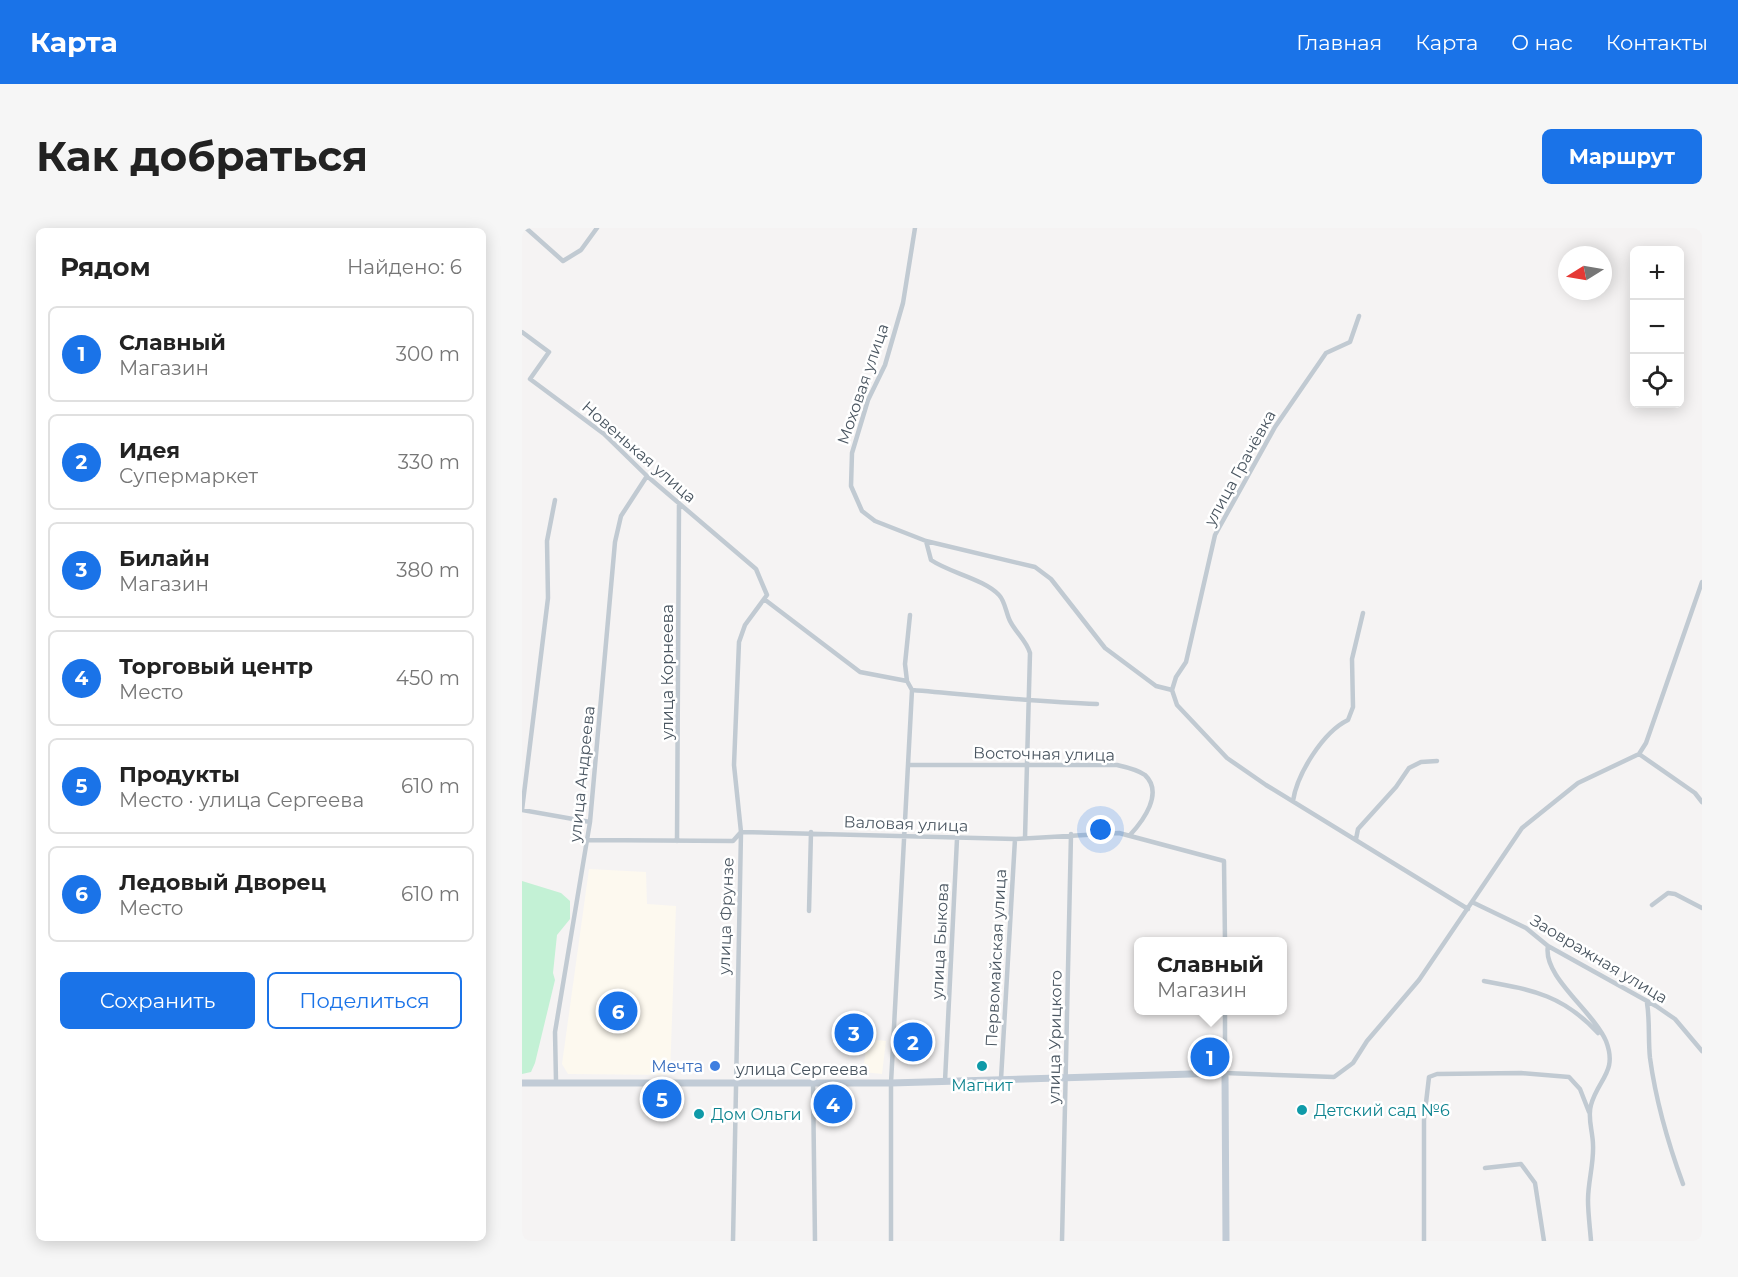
<!DOCTYPE html>
<html lang="ru">
<meta charset="utf-8">
<style>
body{margin:0;font-family:Montserrat,sans-serif;background:#f6f6f6;color:#222}
.controls{position:absolute;right:18px;top:18px;display:grid;overflow:hidden;border-radius:9px;box-shadow:0 3px 15px #0003}
.controls button{width:54px;height:54px;display:grid;place-items:center;padding:0;border:0;border-bottom:2px solid #e0e0e0;background:#fff;color:#222;font:30px sans-serif}
.compass{position:absolute;left:1036px;top:18px;width:54px;height:54px;border-radius:50%;background:#fff;box-shadow:0 3px 15px #0003;rotate:259deg}
.you{position:absolute;left:579px;top:602px;width:21px;height:21px;margin:-15px;border:4px solid #fff;border-radius:50%;background:#1a73e8;box-shadow:0 0 0 9px #1a73e833}
.badge{display:grid;place-items:center;width:39px;height:39px;border-radius:50%;background:#1a73e8;color:#fff;font-size:20px;font-weight:700}
.pin{position:absolute;translate:-50% -50%;border:3px solid #fff;box-shadow:0 2px 6px #0006}
.popup{position:absolute;left:612px;top:709px;width:153px;height:78px;box-sizing:border-box;display:grid;place-content:center;border-radius:9px;background:#fff;filter:drop-shadow(0 2px 4px #0005);font-size:20px;white-space:nowrap;color:#767676}
.popup b{font-size:22px;color:#222}
.popup::after{content:'';position:absolute;left:50%;top:100%;margin-left:-12px;border:12px solid transparent;border-top-color:#fff}
.list{margin:0;padding:0;list-style:none}
h2{display:flex;justify-content:space-between;align-items:center;height:78px;margin:0;padding:0 24px;font-size:26px}
h2 small{font-size:20px;font-weight:400;color:#767676}
.list li{display:grid;grid-template-columns:39px 1fr auto;gap:18px;align-items:center;box-sizing:border-box;height:96px;margin:0 12px 12px;padding:0 12px;border:2px solid #e0e0e0;border-radius:9px}
.list b{display:block;font-size:22px;white-space:nowrap}
.list p{margin:0;font-size:20px;white-space:nowrap;color:#767676}
.list em{font-size:20px;font-style:normal;color:#767676}
.actions{display:flex;gap:12px;padding:18px 24px}
.actions a{flex:1;padding:14px 0;border:2px solid #1a73e8;border-radius:9px;text-align:center;font-size:21px;color:#1a73e8}
.actions .main{background:#1a73e8;color:#fff}
.icon{flex:none;width:33px;height:33px;fill:none;stroke:currentColor;stroke-width:2;stroke-linecap:round;stroke-linejoin:round}
.map{position:relative;flex:none;width:1180px;height:1013px;overflow:hidden;border-radius:9px}
header{display:flex;align-items:center;gap:36px;box-sizing:border-box;height:84px;padding:0 30px;background:#1a73e8;color:#fff}
header strong{font-size:28px}
nav{display:flex;gap:33px;margin-inline-start:auto;font-size:21px}
.intro{display:flex;align-items:center;justify-content:space-between;box-sizing:border-box;height:144px;padding:0 36px}
h1{margin:0;font-size:42px}
.button{padding:15px 27px;border-radius:9px;background:#1a73e8;color:#fff;font-size:21px;font-weight:700}
main{display:flex;gap:36px;padding:0 36px}
aside{flex:1;background:#fff;border-radius:9px;box-shadow:0 3px 15px #0003}
.map>svg:first-child{display:block}
.commercial{fill:#fdf9ef}
.green{fill:#c3f1d5}
.lines{fill:none;stroke-linecap:round;stroke-linejoin:round}
.street{stroke:#c1cad2;stroke-width:4.5}
.secondary{stroke:#c1cbd6;stroke-width:7}
.shop-dot{fill:#3f7fe0;stroke:#fff;stroke-width:2}
.culture-dot{fill:#0f9aa8;stroke:#fff;stroke-width:2}
.labels{text-anchor:middle;dominant-baseline:central;stroke-width:5;stroke-linejoin:round;paint-order:stroke}
.street-label{font-size:16px;fill:#4a5661;stroke:#fff}
.shop-label{font-size:16px;fill:#366cbe;stroke:#fff;text-anchor:end}
.culture-label{font-size:16px;fill:#0d838f;stroke:#fff;text-anchor:start}
</style>
<header>
<strong>Карта</strong>
<nav><a>Главная</a><a>Карта</a><a>О нас</a><a>Контакты</a></nav>
</header>
<div class="intro"><h1>Как добраться</h1><a class="button">Маршрут</a></div>
<main>
<aside>
<h2>Рядом<small>Найдено: 6</small></h2>
<ul class="list">
<li><span class="badge">1</span><div><b>Славный</b><p>Магазин</p></div><em>300 m</em></li>
<li><span class="badge">2</span><div><b>Идея</b><p>Супермаркет</p></div><em>330 m</em></li>
<li><span class="badge">3</span><div><b>Билайн</b><p>Магазин</p></div><em>380 m</em></li>
<li><span class="badge">4</span><div><b>Торговый центр</b><p>Место</p></div><em>450 m</em></li>
<li><span class="badge">5</span><div><b>Продукты</b><p>Место · улица Сергеева</p></div><em>610 m</em></li>
<li><span class="badge">6</span><div><b>Ледовый Дворец</b><p>Место</p></div><em>610 m</em></li>
</ul>
<div class="actions"><a class="main">Сохранить</a><a>Поделиться</a></div>
</aside>
<div class="map">
<svg width="1180" height="1013" viewBox="0 0 1180 1013">
<rect width="100%" height="100%" fill="#f5f3f3"/>
<path class="commercial" d="M67 641 124 644 125 676 154 678 148 847 46 846 40 836Z
M345 811 364 813 360 846 341 844Z"/>
<path class="green" d="M0 653 39 665 48 673V691L35 707 31 745 33 752 13 835 9 844 0 846Z"/>
<g class="lines">
<path class="street" d="M4 0 41 33 59 22 75 0
M393 0 381 75 363 137 346 172 330 225 329 258 340 283 353 293 404 313 513 339 529 351 583 420 634 458 650 462 655 477 705 530 744 557 946 681
M0 104 27 124 8 151 82 206 125 248 234 341 245 367 223 397 217 414 212 537 219 604 211 1013
M404 313 409 332C428 345 462 351 477 367 483 373 484 385 488 393 494 405 504 412 508 425L503 610
M242 371 338 444 385 453 390 462C452 467 513 474 575 476
M385 453 383 436 388 387
M650 462 654 449 664 434 693 307 753 199 804 125 828 114 837 88
M1117 526 1173 565 1180 574
M387 537H595C604 539 616 542 623 547 642 565 621 593 608 607
M771 573C775 546 801 504 826 492L831 479 830 431 841 385
M0 582 26 370 25 313 33 272
M0 582 68 594
M834 611 836 601 874 559 887 540 899 534 915 533
M66 612 211 613 219 604 493 611 597 605 702 633 703 714
M155 613 157 275
M950 674 1004 700 1026 718 1134 778 1153 791 1180 823
M1130 677 1146 665 1153 666 1180 680
M287 683 289 604
M1026 718C1020 748 1072 784 1084 813 1096 844 1076 851 1069 877 1065 889 1071 904 1071 917 1072 935 1066 954 1066 972 1066 985 1068 1000 1069 1013
M962 753C1011 762 1041 767 1076 805
M1125 775C1128 793 1126 812 1128 830 1134 874 1146 915 1161 956
M703 782V845L812 849 831 835 845 813 897 752 1000 600 1056 555 1117 526 1124 515 1180 354
M479 851 493 611
M34 853 33 804 68 594 93 314 99 288 125 248
M423 853 435 611
M291 854 293 1013
M963 940 999 936 1013 955 1022 1013
M369 1013V855L390 462
M540 1013 549 606
M902 1013V892L907 849 915 846 999 845 1047 849 1058 861 1067 884"/>
<path class="secondary" d="M0 855H369L703 845 704 1013"/>
</g>
<circle class="shop-dot" cx="193" cy="838" r="6"/>
<g class="culture-dot">
<circle cx="460" cy="838" r="6"/>
<circle cx="780" cy="882" r="6"/>
<circle cx="177" cy="886" r="6"/>
</g>
<g class="labels">
<g class="street-label">
<text transform="translate(341 156) rotate(-71)">Моховая улица</text>
<text transform="translate(117 224) rotate(41)">Новенькая улица</text>
<text transform="translate(718 240) rotate(-61)">улица Грачёвка</text>
<text transform="translate(145 444) rotate(-90)">улица Корнеева</text>
<text transform="translate(522 526) rotate(1)">Восточная улица</text>
<text transform="translate(60 546) rotate(-84)">улица Андреева</text>
<text transform="translate(384 596) rotate(2)">Валовая улица</text>
<text transform="translate(204 688) rotate(-88)">улица Фрунзе</text>
<text transform="translate(418 713) rotate(-87)">улица Быкова</text>
<text transform="translate(474 730) rotate(-87)">Первомайская улица</text>
<text transform="translate(1077 731) rotate(31)">Заовражная улица</text>
<text transform="translate(533 809) rotate(-89)">улица Урицкого</text>
<text x="280" y="841">улица Сергеева</text>
</g>
<g class="shop-label">
<text x="181" y="838">Мечта</text>
</g>
<g class="culture-label">
<text x="460" y="857" text-anchor="middle">Магнит</text>
<text x="792" y="882">Детский сад №6</text>
<text x="189" y="886">Дом Ольги</text>
</g>
</g>
</svg>
<div class="controls">
<button>+</button>
<button>−</button>
<button><svg class="icon" aria-label="locate" viewBox="0 0 24 24"><circle cx="12" cy="12" r="6"/><path d="M12 2v4M12 18v4M2 12h4M18 12h4"/></svg></button>
</div>
<svg class="compass" viewBox="-18 -18 36 36"><path d="M0-13l5 13h-10z" fill="#e53935"/><path d="M0 13l5-13h-10z" fill="#767676"/></svg>
<div class="you"></div>
<div class="pin badge" style="left:688px;top:829px">1</div>
<div class="popup"><b>Славный</b>Магазин</div>
<div class="pin badge" style="left:391px;top:814px">2</div>
<div class="pin badge" style="left:332px;top:805px">3</div>
<div class="pin badge" style="left:311px;top:876px">4</div>
<div class="pin badge" style="left:140px;top:871px">5</div>
<div class="pin badge" style="left:96px;top:783px">6</div>
</div>
</main>
